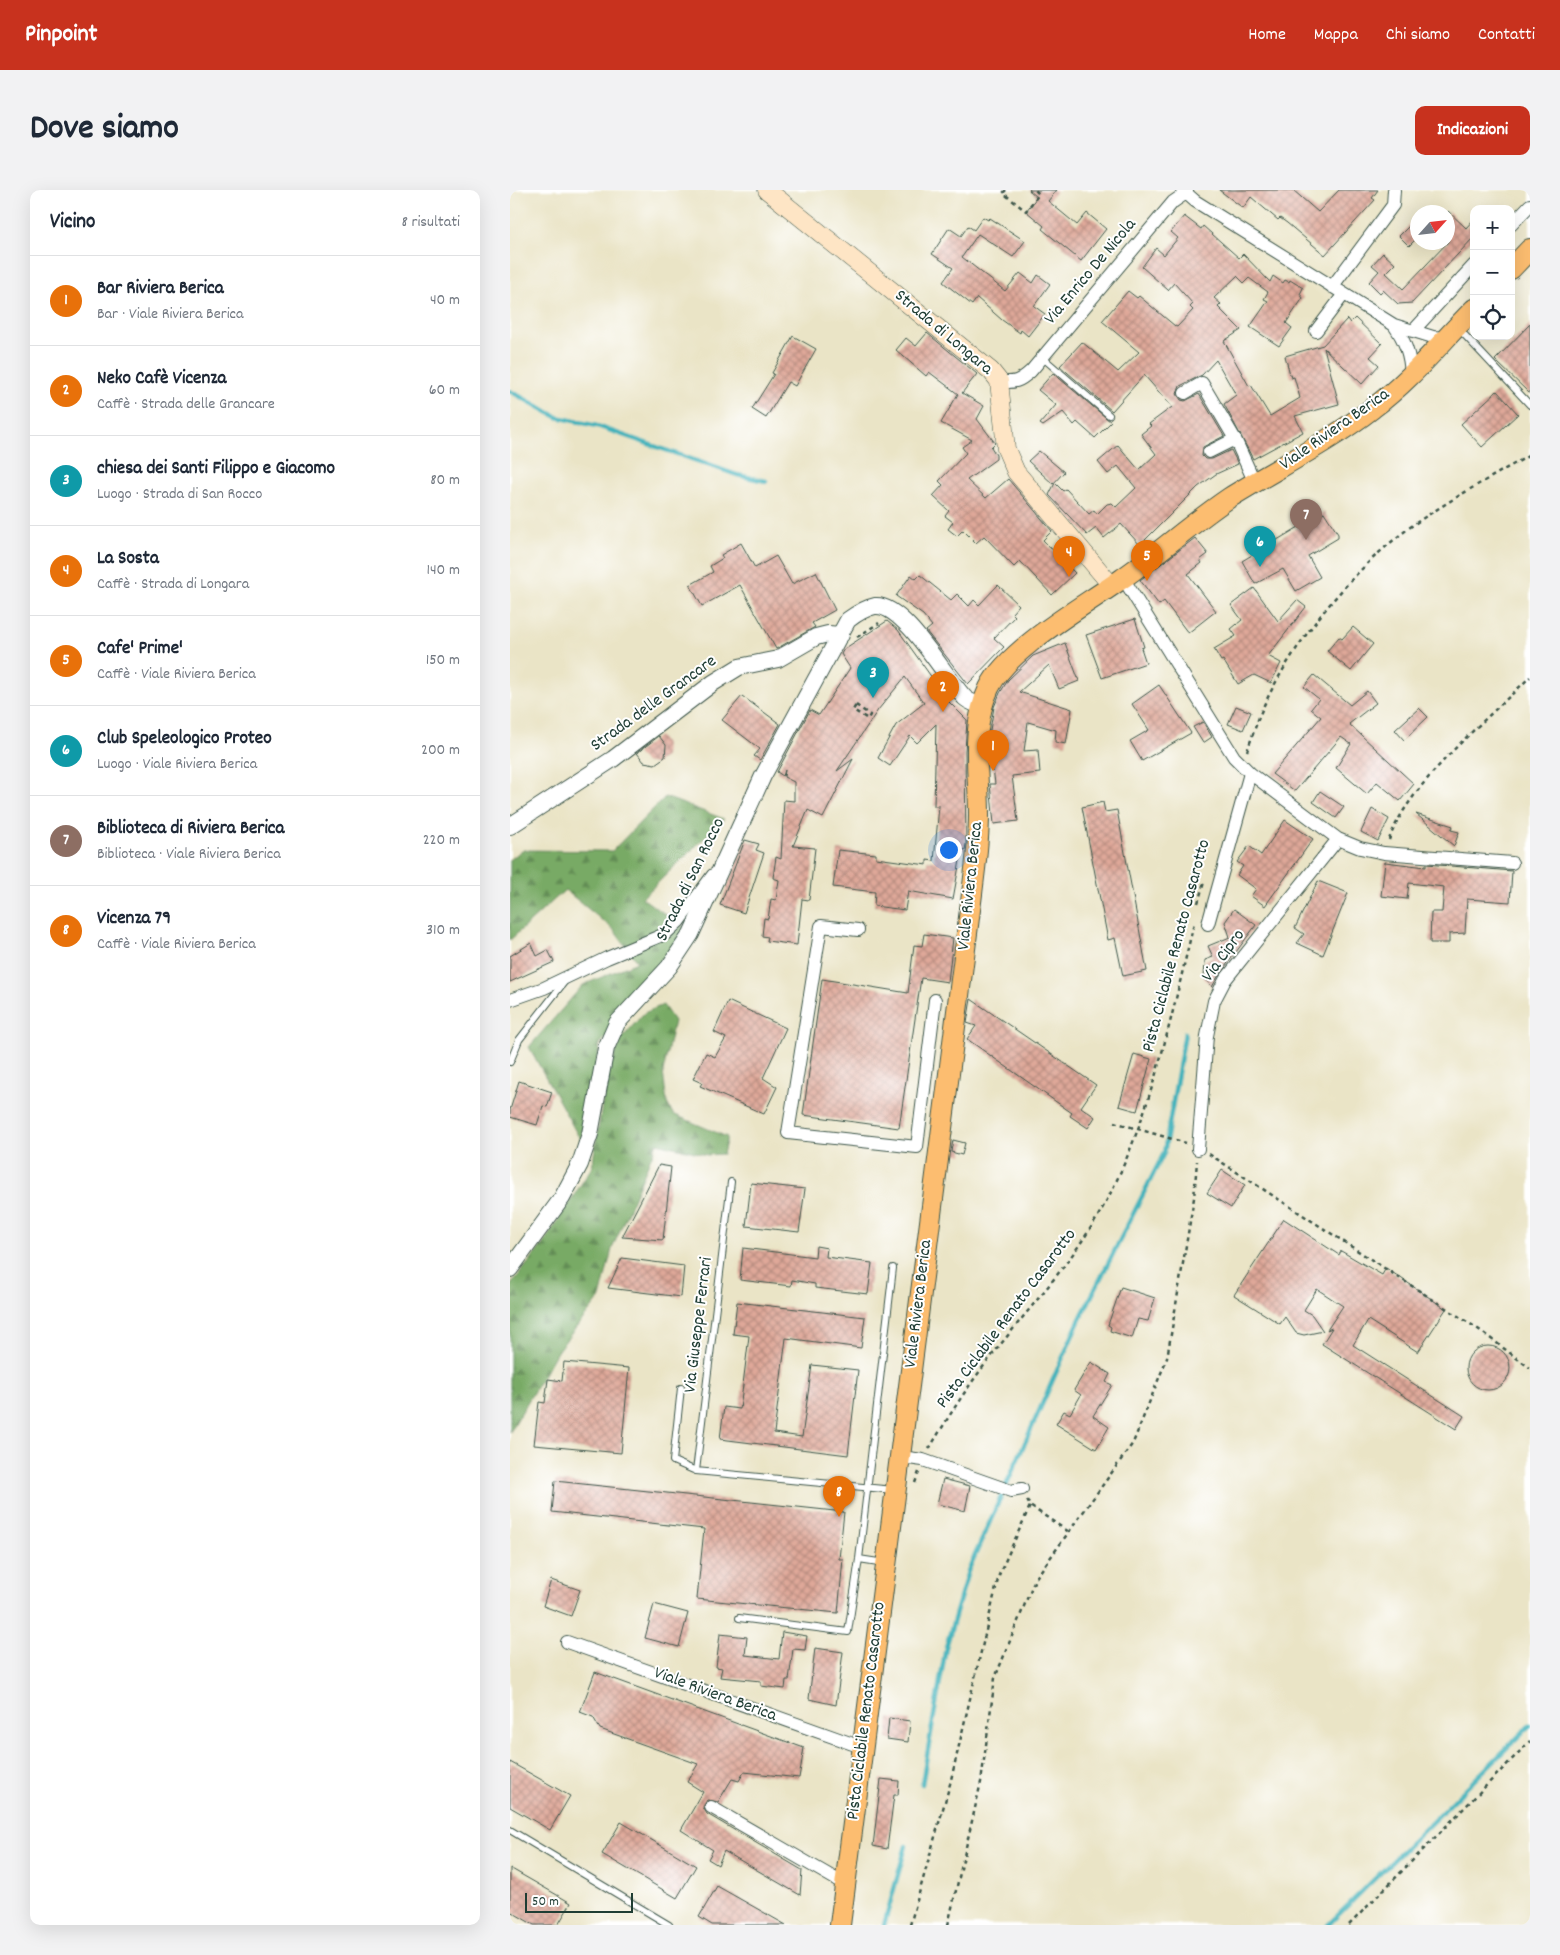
<!DOCTYPE html>
<html lang="it">
<meta charset="utf-8">
<style>
body{margin:0;font-family:Dekko,sans-serif;background:#f2f2f3;color:#1f2937}
.controls{position:absolute;right:15px;top:15px;display:grid;overflow:hidden;border-radius:10px;box-shadow:0 5px 20px #0002}
.controls button{width:45px;height:45px;display:grid;place-items:center;padding:0;border:0;border-bottom:1px solid #e0e1e3;background:#fff;color:#1f2937;font:25px sans-serif}
.compass{position:absolute;left:900px;top:15px;width:45px;height:45px;border-radius:50%;background:#fff;box-shadow:0 5px 20px #0002;rotate:63deg}
.scale{position:absolute;left:15px;bottom:12px;width:108px;box-sizing:border-box;padding-left:5px;border:2px solid #1f3d34;border-top:0;font-size:14px;line-height:18px;white-space:nowrap;color:#1f3d34;-webkit-text-stroke:4px #fff;paint-order:stroke}
.you{position:absolute;left:438px;top:659px;width:18px;height:18px;margin:-12px;border:4px solid #fff;border-radius:50%;background:#1a73e8;box-shadow:0 0 0 8px #1a73e833}
.badge{display:grid;place-items:center;width:32px;height:32px;border-radius:50%;background:#c8321e;color:#fff;font-size:16px;font-weight:700}
.pin{position:absolute;translate:-50% -41px;filter:drop-shadow(0 1px 2px #0008)}
.pin::after{content:'';position:absolute;top:26px;width:18px;height:15px;background:inherit;clip-path:polygon(0 0,100% 0,50% 100%)}
.list{margin:0;padding:0;list-style:none}
h2{display:flex;justify-content:space-between;align-items:center;height:65px;margin:0;padding:0 20px;font-size:21px}
h2 small{font-size:16px;font-weight:400;color:#747a83}
.list li{display:grid;grid-template-columns:32px 1fr auto;gap:15px;align-items:center;box-sizing:border-box;height:90px;padding:0 20px;border-top:1px solid #e0e1e3}
.list b{display:block;font-size:19px;white-space:nowrap}
.list p{margin:0;font-size:16px;white-space:nowrap;color:#747a83}
.list em{font-size:16px;font-style:normal;color:#747a83}
.icon{flex:none;width:28px;height:28px;fill:none;stroke:currentColor;stroke-width:2;stroke-linecap:round;stroke-linejoin:round}
.map{position:relative;flex:none;width:1020px;height:1735px;overflow:hidden;border-radius:10px}
header{display:flex;align-items:center;gap:30px;box-sizing:border-box;height:70px;padding:0 25px;background:#c8321e;color:#fff}
header strong{font-size:24px}
nav{display:flex;gap:28px;margin-inline-start:auto;font-size:18px}
.intro{display:flex;align-items:center;justify-content:space-between;box-sizing:border-box;height:120px;padding:0 30px}
h1{margin:0;font-size:35px}
.button{padding:12px 22px;border-radius:10px;background:#c8321e;color:#fff;font-size:18px;font-weight:700}
main{display:flex;gap:30px;padding:0 30px}
aside{flex:1;background:#fff;border-radius:10px;box-shadow:0 5px 20px #0002}
.map>svg:first-child{display:block}
.forest{fill:url(#forest-firs);stroke:#4c744c}
.lines{fill:none;stroke-linecap:round;stroke-linejoin:round}
.stream{stroke:#42b2bb;stroke-width:4.5}
.building{fill:url(#building-cross-hatch)}
.service-casing{stroke:#3d564a;stroke-width:8}
.minor-casing{stroke:#3d564a;stroke-width:14}
.tertiary-casing{stroke:#3d564a;stroke-width:18}
.secondary-casing{stroke:#3d564a;stroke-width:19}
.primary-casing{stroke:#3d564a;stroke-width:22}
.path{stroke:#3d564a;stroke-width:2.5;stroke-dasharray:4 4;stroke-linecap:butt}
.service{stroke:#fff;stroke-width:6}
.minor{stroke:#fff;stroke-width:12}
.tertiary{stroke:#fff;stroke-width:16}
.secondary{stroke:#fee5c5;stroke-width:18}
.primary{stroke:#fcbd6f;stroke-width:20}
.labels{text-anchor:middle;dominant-baseline:central;stroke-width:4;stroke-linejoin:round;paint-order:stroke}
.street-label{font-size:18px;fill:#1f3d34;stroke:#fff}
</style>
<header>
<strong>Pinpoint</strong>
<nav><a>Home</a><a>Mappa</a><a>Chi siamo</a><a>Contatti</a></nav>
</header>
<div class="intro"><h1>Dove siamo</h1><a class="button">Indicazioni</a></div>
<main>
<aside>
<h2>Vicino<small>8 risultati</small></h2>
<ul class="list">
<li><span class="badge" style="background:#e8710a">1</span><div><b>Bar Riviera Berica</b><p>Bar · Viale Riviera Berica</p></div><em>40 m</em></li>
<li><span class="badge" style="background:#e8710a">2</span><div><b>Neko Cafè Vicenza</b><p>Caffè · Strada delle Grancare</p></div><em>60 m</em></li>
<li><span class="badge" style="background:#0f9aa8">3</span><div><b>chiesa dei Santi Filippo e Giacomo</b><p>Luogo · Strada di San Rocco</p></div><em>80 m</em></li>
<li><span class="badge" style="background:#e8710a">4</span><div><b>La Sosta</b><p>Caffè · Strada di Longara</p></div><em>140 m</em></li>
<li><span class="badge" style="background:#e8710a">5</span><div><b>Cafe' Prime'</b><p>Caffè · Viale Riviera Berica</p></div><em>150 m</em></li>
<li><span class="badge" style="background:#0f9aa8">6</span><div><b>Club Speleologico Proteo</b><p>Luogo · Viale Riviera Berica</p></div><em>200 m</em></li>
<li><span class="badge" style="background:#8d6e63">7</span><div><b>Biblioteca di Riviera Berica</b><p>Biblioteca · Viale Riviera Berica</p></div><em>220 m</em></li>
<li><span class="badge" style="background:#e8710a">8</span><div><b>Vicenza 79</b><p>Caffè · Viale Riviera Berica</p></div><em>310 m</em></li>
</ul>
</aside>
<div class="map">
<svg width="1020" height="1735" viewBox="0 0 1020 1735">
<defs>
<pattern id="forest-firs" width="22" height="20" patternUnits="userSpaceOnUse" patternTransform="scale(1.25)"><rect width="22" height="20" fill="#78aa65"/><path d="M5 1l3.5 6h-7zM16 11l3.5 6h-7z" fill="#628c54"/></pattern>
<pattern id="building-cross-hatch" width="8" height="8" patternUnits="userSpaceOnUse" patternTransform="scale(1.25)"><rect width="8" height="8" fill="#dfa899"/><path d="M0 0l8 8M0 8l8-8" fill="none" stroke="#b48a7e"/></pattern>
</defs>
<rect width="100%" height="100%" fill="#fff"/>
<filter id="ink" filterUnits="userSpaceOnUse"><feTurbulence type="fractalNoise" baseFrequency=".02" numOctaves="2"/><feDisplacementMap in="SourceGraphic" scale="10" xChannelSelector="R" yChannelSelector="G"/><feConvolveMatrix kernelMatrix="1 2 1 2 8 2 1 2 1" color-interpolation-filters="sRGB"/></filter>
<filter id="wash" filterUnits="userSpaceOnUse"><feTurbulence type="fractalNoise" baseFrequency=".0096" numOctaves="4" result="noise"/><feDisplacementMap in="SourceGraphic" scale="20" xChannelSelector="R" yChannelSelector="G"/><feGaussianBlur stdDeviation="1.12" result="paint"/><feColorMatrix in="noise" values="0 0 0 0 0 0 0 0 0 0 0 0 0 0 0 0 0 1.4 0 .05"/><feComposite in="paint" operator="in"/></filter>
<g filter="url(#wash)">
<rect width="100%" height="100%" fill="#eae4c6"/>
<path class="forest" d="M155 607 214 629 132 708 175 738 154 776 90 854 71 951 19 857 73 795 127 772 103 739 55 700 0 750V670L12 660 102 661Z
M153 815 164 831 153 882 157 913 163 924 217 947 213 964 197 965 147 953 102 1059 90 1108 48 1160 0 1242V1096L33 1054 82 977 97 885 112 848 134 823Z"/>
<g class="lines">
<path class="stream" d="M0 201 47 227 87 236 227 285 256 291
M412 1594 436 1457 458 1381 569 1131 654 963 675 843
M374 1735 396 1656
M818 1735 1020 1535"/>
</g>
<g id="blocks">
<path class="building" d="M519 0H547L538 11 567 35 577 23 596 39 571 71 532 39 534 36 516 21 527 7Z
M709 0H783L808 22 829 0H868L862 8 865 10 815 65 777 33 770 28 768 30 741 7 733 18Z
M938 21 956 38 964 29V47L902 113 888 114 873 100 870 103 859 92 869 81 862 75 873 63 885 74 876 83 893 99 938 52Z
M674 26 691 39 693 36 729 68 733 64 760 92 763 86 773 93 775 90 779 92 780 90 793 98 790 104 793 108 776 133 782 138 769 156 740 137 758 111 754 109 758 102 739 88 734 93 727 86 704 108 711 114 708 117 731 140 714 151 739 196 741 195 760 226 790 208 784 187 781 188 775 166 813 155 837 129 840 133 845 128 872 154 860 167 869 175 852 194 814 158 829 214 785 226 793 242 743 269 714 214 726 205 706 170 692 185 670 196 667 204 671 210 675 211 689 204 714 246 693 257 692 266 695 269H702L721 260 728 274 706 284 688 297 630 355 611 334 594 348 586 338 577 345 539 305 545 293 553 301 556 299 579 324 584 320 587 324 597 314 602 313 606 317 626 298 608 276 598 284 588 272 608 255 629 280 646 264 631 244 641 236 639 234 662 217 634 185 602 221 550 176 572 152 608 182 629 162 592 131 618 101 627 108 629 106 665 136 667 137 683 120 680 117 683 114 664 93 658 100 632 77 646 58 654 65 668 48 661 42Z
M473 27 478 30 480 28 515 51 503 67 468 44 452 67 495 101 510 83 523 93 528 85 540 94 524 116 535 124 518 146 511 140 510 143 492 130 467 108 462 115 433 92 443 78 422 64 439 38 451 46 458 36 464 40Z
M908 27V47L899 56 889 46Z
M1020 134V204L985 170Z
M417 143 467 184 452 203 474 216 467 229 485 253 481 257 486 265V269L457 290 476 308 498 289 542 341 533 350 565 383 542 405 510 371 504 377 474 346 466 353 453 340 447 346 438 339 443 332 435 326 439 321 423 306 433 295 429 291 456 263 452 257 462 250 431 233 448 204 419 182 416 186 386 160 396 148 406 156Z
M283 146 306 159 285 196 278 192 256 228 242 219 264 184 262 183Z
M543 183 601 232 585 248 567 232 564 235 553 222 533 236 530 234 546 215 528 200Z
M987 201 1008 224 972 257 951 234Z
M529 261 554 282 543 294 518 271Z
M814 322 828 344V348L798 366 810 387 786 401 773 379 745 394 732 371Z
M685 348 698 364 690 370 692 373 678 384 706 421 678 443 654 411 649 415 630 390Z
M231 353 245 378 266 366 282 394 306 382 325 420 302 433 305 437 266 459 230 395 192 416 180 395 203 382 200 376 213 368 211 365Z
M401 385 406 389 410 385 441 410 447 404 459 416 464 410 469 415 488 395 509 415 502 423 505 426 484 448 494 457 458 494 416 441 422 436 413 425 386 406Z
M744 398 768 431 787 410 796 417 758 466 771 473 761 493 744 485 728 494 713 470 711 471 704 459 726 446 721 439 732 430 721 415Z
M625 429 634 457 631 458 636 473 592 488 576 445Z
M377 431 388 440 420 485 425 491 421 494 457 530 455 561 456 654 455 660 452 659 443 709 398 701 395 720 364 716 365 702 323 697 328 660 366 664V668L417 675V670L424 671 429 616H424L426 534 407 553 400 546 380 576 368 568 386 535 414 513 395 487 368 520 327 581 343 569 313 628 298 620 283 656 305 658 299 710 292 709 287 755 257 751 258 747 252 746 254 728 258 729 261 709 266 710 269 690 263 688 266 667 271 669 274 610 284 611V592L274 587 275 580 273 586 267 582 300 520 309 525 340 478 331 464 334 459Z
M843 437 863 454 841 481 817 461 829 447 832 449Z
M555 453 569 491 549 499 539 475 509 502 562 519 556 554 545 552 546 540 518 532 514 561 528 560 530 583 502 586 508 631 484 634 480 594H485L479 546 484 517 490 503 498 490 523 466Z
M804 485 840 515 857 501 866 513 839 534 904 594 890 611 867 592 857 604 826 578 841 554 831 547 785 601 762 584 811 527 801 519 809 509 794 497Z
M649 495 681 543 632 571 620 551 639 540 622 514Z
M232 506 270 534 250 570 244 566 250 559 212 530Z
M726 516 741 522 733 540 718 534Z
M909 518 918 527 894 550 885 540Z
M693 532 702 547 693 553 683 537Z
M149 546 156 555 155 567 145 574 134 572 127 563Z
M810 601 834 617 826 628 803 612Z
M593 612 595 622 607 620 637 781 613 786 605 748 598 750 572 617Z
M862 619 879 629 868 651 851 642Z
M906 624 943 636 941 640 949 642 944 656Z
M775 630 803 649 755 716 741 706 746 699 727 685 733 676 727 672 739 656 751 665Z
M235 650 249 654 246 660 254 663 234 723 210 715Z
M875 672 916 677V674L1002 681 1000 712 957 709 955 743 939 744V753H920L921 722H932L934 697 899 693 897 709 871 706Z
M808 691 838 703 813 765 787 753 794 744 785 738Z
M724 719 746 735 709 785 702 797 694 788 695 770 703 767 698 756 720 747 715 732Z
M414 744 443 748 438 792 411 788 389 938 293 925 312 789 398 803 404 755 412 756Z
M21 753 27 766 38 760 44 772 0 792V766Z
M461 809 586 895 571 917 585 927 578 938 560 926 562 923 457 849 466 836 457 833Z
M218 811 276 838 253 888 267 897 254 924 190 896 192 893 183 889 196 863 205 867 216 848 204 842Z
M624 864 641 869 627 921 609 916Z
M9 891 42 902 37 917 33 916 27 935 0 927V920Z
M443 950 455 953 452 965 441 962Z
M149 975 161 977 153 1050 112 1047Z
M712 980 735 995 721 1018 697 1003Z
M241 993 295 999 289 1042 236 1036Z
M774 1029 829 1065 831 1061 872 1085 876 1078 936 1119 908 1162 858 1130 843 1155 954 1226 946 1239 812 1154 822 1138 817 1140 833 1116 807 1099 794 1120 802 1125 813 1141 794 1145 786 1143 775 1127 770 1134 724 1105Z
M306 1056 317 1058 316 1067 362 1073 358 1104 305 1098V1094L282 1090 281 1096 230 1090 233 1058 305 1067Z
M112 1068 174 1076 171 1107 98 1098Z
M611 1097 645 1108 638 1131 628 1129 622 1148 600 1141 601 1137 598 1135Z
M227 1112 355 1127 351 1158 276 1148 264 1243 292 1247 302 1175 348 1180 338 1265 210 1249 214 1217 230 1219 239 1146 223 1144Z
M956 1178a22 22 0 1 1 44 0a22 22 0 1 1-44 0Z
M54 1172 119 1178 111 1263 24 1255 29 1212 35 1213 38 1189 52 1191Z
M581 1172 600 1184 596 1192 602 1195 583 1226 599 1237 586 1259 546 1234 554 1221 560 1224 571 1205 564 1200Z
M433 1289 460 1296 455 1321 427 1314Z
M45 1291 334 1322 329 1369H333L328 1423 187 1409 194 1339 42 1322Z
M41 1390 70 1400 61 1426 33 1416Z
M144 1414 178 1423 169 1457 135 1448Z
M272 1442 297 1446 295 1460 283 1459 279 1490H276L275 1499 251 1496V1491L210 1487 212 1478 206 1477 210 1444 237 1447 235 1465 269 1469Z
M305 1458 333 1462 326 1515 299 1509Z
M85 1482 294 1558 289 1588 234 1582 229 1591 222 1589 208 1612 197 1610 193 1617 197 1624 292 1680 290 1705 214 1661 208 1675 198 1669 203 1660 171 1640 193 1602 177 1592 188 1574 90 1539 83 1527 70 1522Z
M379 1528 400 1531 398 1552 377 1549Z
M0 1572 60 1606 40 1640 0 1617Z
M371 1589 389 1591 388 1605H384L377 1659 363 1656Z
M111 1632 186 1676 167 1708 92 1664Z
M0 1678 61 1713 48 1735H24L0 1721Z
M207 1696 276 1735H202L189 1727Z"/>
</g>
</g>
<g filter="url(#ink)">
<use href="#blocks" fill-opacity="0" stroke="#3d564a" stroke-width="1"/>
<g class="lines">
<g class="service-casing">
<path id="service" d="M949 139 1020 215
M532 167 599 225
M0 872 9 850 55 791
M171 1198 163 1271 186 1281 384 1300
M186 1281 221 992
M349 1369 375 1373
M229 1428 338 1442 349 1369 383 1078
M0 1640 159 1735"/>
</g>
<g class="minor-casing">
<path id="minor" d="M676 3 685 11 884 135 923 147 936 148
M1001 35 1020 15
M822 97 883 15 884 0
M884 135C895 151 900 164 901 185
M806 141 834 104
M903 141 964 75
M489 191C504 194 510 191 521 181L663 12 676 3 677 0
M675 203 692 193 725 249 745 293
M699 262 725 249
M613 388 724 567 740 583 828 649 850 658 874 663 1002 673
M698 734 740 583
M348 740 311 736 278 943 407 957 425 810
M0 810 34 798 97 768 155 744 169 731 203 685
M688 959 697 846 704 811 715 790 828 649
M391 1267 413 1270 501 1301 512 1299
M57 1452 354 1558
M201 1617 336 1695"/>
</g>
<g class="tertiary-casing">
<path id="tertiary" d="M0 636 103 569 203 493 229 477 268 469 306 447 318 444 331 445
M0 1079 52 1008 70 974 80 944 96 858 107 833 159 777 181 744 253 586 338 430C346 424 355 418 365 416 394 413 436 489 455 508 459 512 467 514 472 517"/>
</g>
<g class="secondary-casing">
<path id="secondary" d="M257 0 481 181 489 191 496 259 506 282 602 396"/>
</g>
<g class="primary-casing">
<path id="primary" d="M1001 79 1020 59
M330 1735 462 704C465 678 469 652 469 625 469 583 460 538 479 498 498 458 576 415 613 388 649 363 682 333 719 308 767 278 818 253 863 218 901 190 931 152 964 119"/>
</g>
<path class="path" d="M496 0 493 3 516 21 529 4 525 0
M519 0H520
M347 447 369 433
M346 515 360 525 358 529 343 520Z
M737 561C743 545 748 527 756 511 788 446 846 375 906 333 943 308 981 287 1020 265
M879 650C899 593 976 530 1020 487
M688 713 694 692
M604 932 676 953
M699 964 968 1139 1020 1178
M419 1259C436 1231 453 1203 473 1177 516 1120 568 1068 600 1004 641 924 663 821 684 733
M405 1293 409 1282
M517 1310 520 1316 559 1342
M400 1735 440 1594 489 1385 520 1316
M438 1735 471 1592 485 1488 525 1389 623 1253 657 1168 684 1008 687 971
M839 1735 1020 1551"/>
<use href="#service" class="service"/>
<use href="#minor" class="minor"/>
<use href="#tertiary" class="tertiary"/>
<use href="#secondary" class="secondary"/>
<use href="#primary" class="primary"/>
</g>
</g>
<g class="labels">
<g class="street-label">
<text transform="translate(581 82) rotate(-50)">Via Enrico De Nicola</text>
<text transform="translate(433 143) rotate(40)">Strada di Longara</text>
<text transform="translate(825 240) rotate(-35)">Viale Riviera Berica</text>
<text transform="translate(144 514) rotate(-36)">Strada delle Grancare</text>
<text transform="translate(181 690) rotate(-64)">Strada di San Rocco</text>
<text transform="translate(461 696) rotate(-84)">Viale Riviera Berica</text>
<text transform="translate(667 756) rotate(-75)">Pista Ciclabile Renato Casarotto</text>
<text transform="translate(714 766) rotate(-54)">Via Cipro</text>
<text transform="translate(409 1114) rotate(-83)">Viale Riviera Berica</text>
<text transform="translate(497 1129) rotate(-53)">Pista Ciclabile Renato Casarotto</text>
<text transform="translate(189 1135) rotate(-83)">Via Giuseppe Ferrari</text>
<text transform="translate(205 1505) rotate(20)">Viale Riviera Berica</text>
<text transform="translate(357 1521) rotate(-83)">Pista Ciclabile Renato Casarotto</text>
</g>
</g>
</svg>
<div class="controls">
<button>+</button>
<button>−</button>
<button><svg class="icon" aria-label="locate" viewBox="0 0 24 24"><circle cx="12" cy="12" r="6"/><path d="M12 2v4M12 18v4M2 12h4M18 12h4"/></svg></button>
</div>
<svg class="compass" viewBox="-18 -18 36 36"><path d="M0-13l5 13h-10z" fill="#e53935"/><path d="M0 13l5-13h-10z" fill="#747a83"/></svg>
<div class="scale">50 m</div>
<div class="you"></div>
<div class="pin badge" style="left:483px;top:581px;background:#e8710a">1</div>
<div class="pin badge" style="left:433px;top:522px;background:#e8710a">2</div>
<div class="pin badge" style="left:363px;top:508px;background:#0f9aa8">3</div>
<div class="pin badge" style="left:559px;top:387px;background:#e8710a">4</div>
<div class="pin badge" style="left:637px;top:391px;background:#e8710a">5</div>
<div class="pin badge" style="left:750px;top:377px;background:#0f9aa8">6</div>
<div class="pin badge" style="left:796px;top:350px;background:#8d6e63">7</div>
<div class="pin badge" style="left:329px;top:1327px;background:#e8710a">8</div>
</div>
</main>
